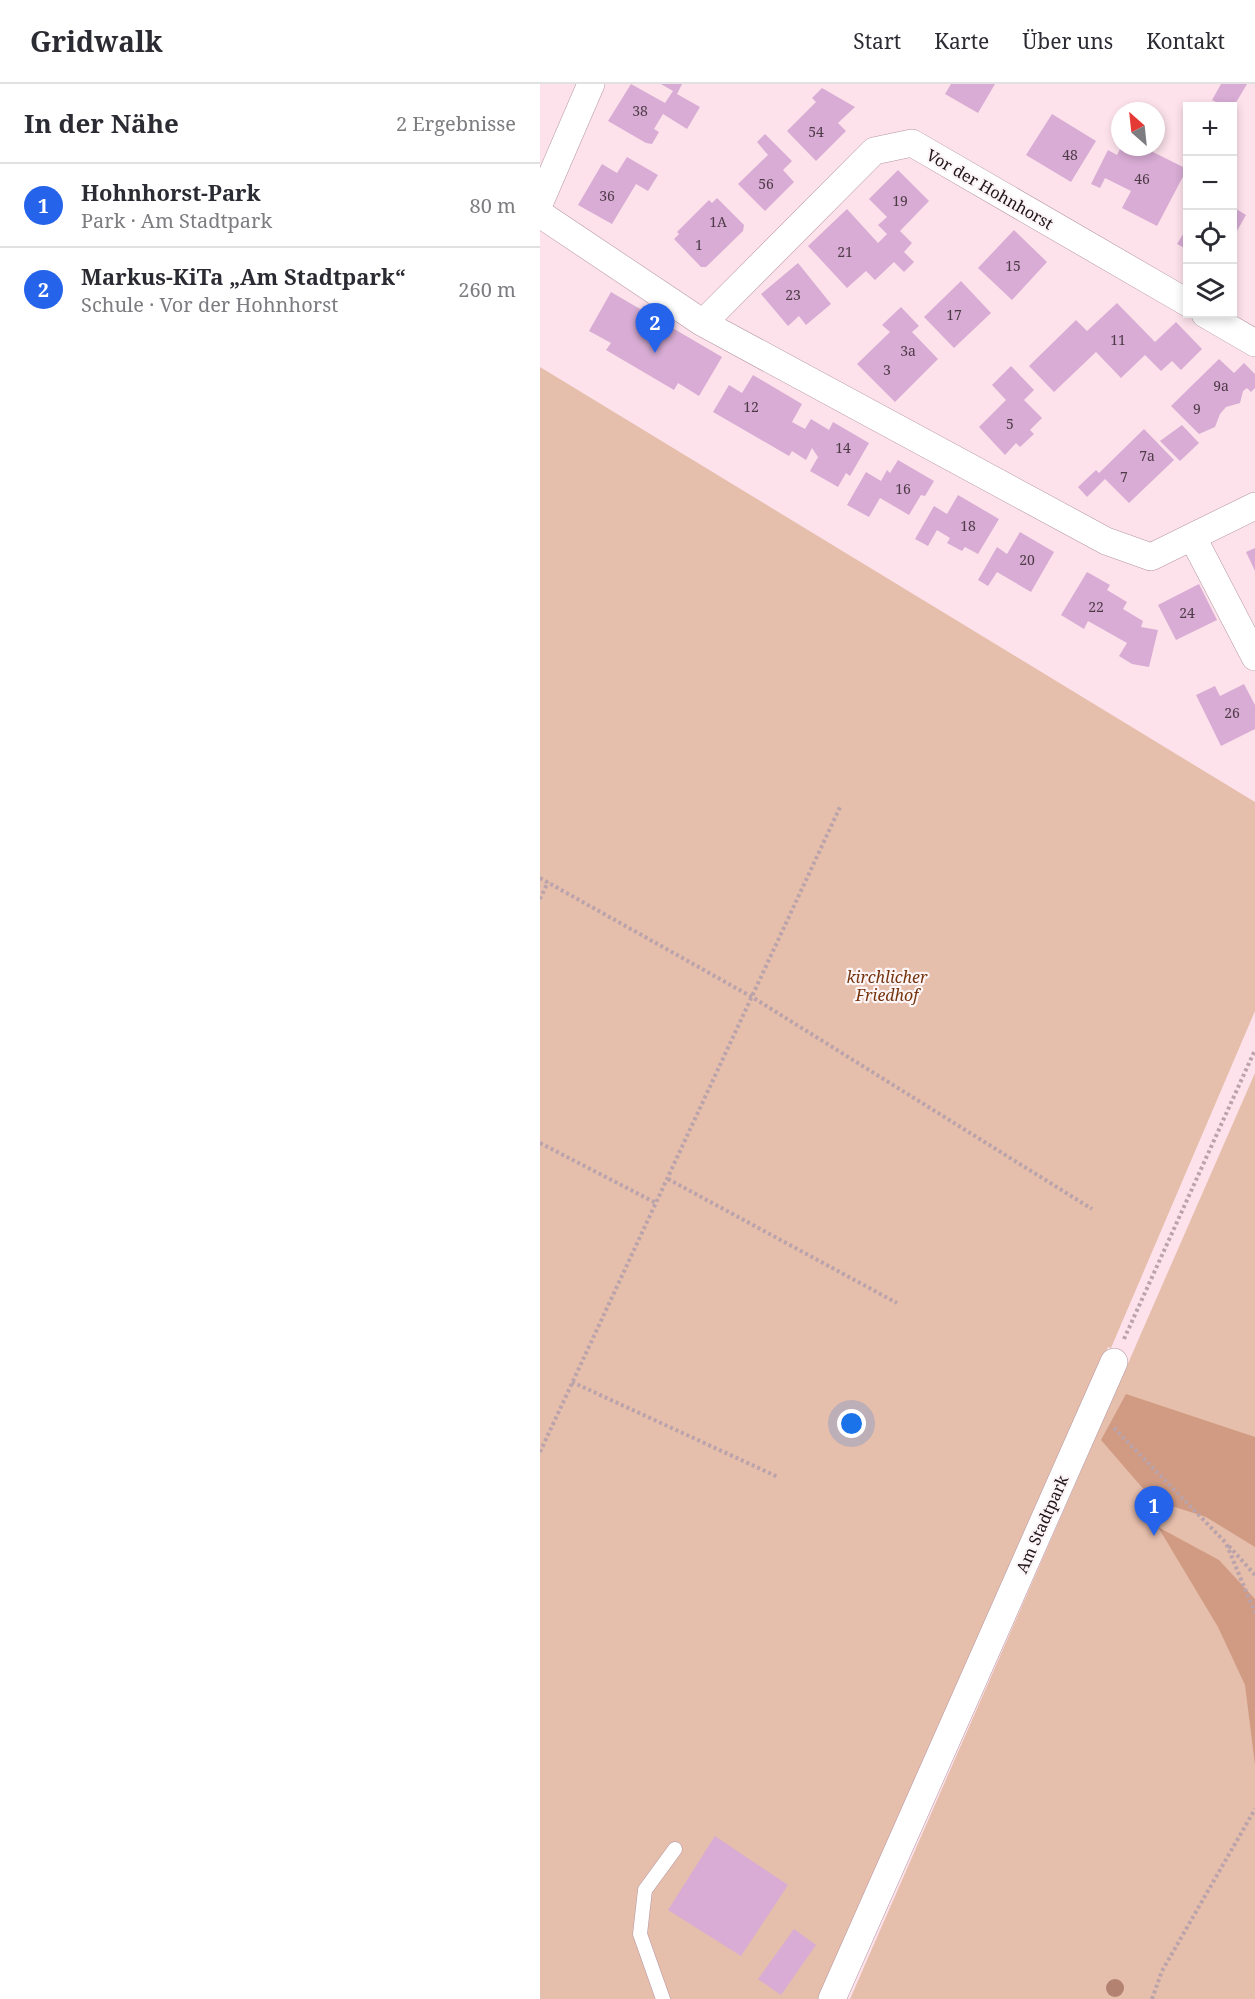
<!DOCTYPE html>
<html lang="de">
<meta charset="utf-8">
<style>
body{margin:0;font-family:"Noto Serif",serif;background:#f2f2f3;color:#2b2b33}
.controls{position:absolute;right:18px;top:18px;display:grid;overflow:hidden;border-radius:0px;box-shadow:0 3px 9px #0003}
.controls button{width:54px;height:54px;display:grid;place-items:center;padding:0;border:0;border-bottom:2px solid #e1e1e2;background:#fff;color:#2b2b33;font:30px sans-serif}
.compass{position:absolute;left:571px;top:18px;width:54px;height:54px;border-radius:50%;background:#fff;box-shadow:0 3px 9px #0003;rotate:333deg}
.you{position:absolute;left:312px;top:1340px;width:21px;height:21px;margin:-15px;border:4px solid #fff;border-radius:50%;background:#1a73e8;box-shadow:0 0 0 9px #1a73e833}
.badge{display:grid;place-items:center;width:39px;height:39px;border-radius:50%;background:#2563eb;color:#fff;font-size:20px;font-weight:700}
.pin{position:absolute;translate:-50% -50px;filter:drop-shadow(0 2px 3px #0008)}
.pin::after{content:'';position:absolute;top:32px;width:21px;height:18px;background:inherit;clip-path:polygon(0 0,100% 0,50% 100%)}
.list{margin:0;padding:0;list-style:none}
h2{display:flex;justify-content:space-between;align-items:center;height:78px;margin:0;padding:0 24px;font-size:26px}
h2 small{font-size:20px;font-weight:400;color:#7c7c81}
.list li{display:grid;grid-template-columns:39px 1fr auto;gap:18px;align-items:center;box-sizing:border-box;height:84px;padding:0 24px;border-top:2px solid #e1e1e2}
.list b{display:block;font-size:22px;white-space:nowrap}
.list p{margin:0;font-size:20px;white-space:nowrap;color:#7c7c81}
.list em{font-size:20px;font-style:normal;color:#7c7c81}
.icon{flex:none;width:33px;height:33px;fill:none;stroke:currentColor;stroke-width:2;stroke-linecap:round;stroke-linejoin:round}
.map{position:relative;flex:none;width:715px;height:1915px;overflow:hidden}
header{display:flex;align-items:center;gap:36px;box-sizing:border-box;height:84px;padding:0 30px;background:#fff;border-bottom:2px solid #e1e1e2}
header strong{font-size:28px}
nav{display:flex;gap:33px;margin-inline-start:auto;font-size:21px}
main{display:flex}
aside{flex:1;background:#fff}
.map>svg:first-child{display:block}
.green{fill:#e6beac}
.forest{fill:#d09b82}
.building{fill:#d8acd4}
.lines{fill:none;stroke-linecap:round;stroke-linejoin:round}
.lane-casing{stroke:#b495a0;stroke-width:15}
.street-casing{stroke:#b495a0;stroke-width:28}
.path{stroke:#baa3ab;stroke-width:4;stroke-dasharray:3 3;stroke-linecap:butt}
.lane{stroke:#fff;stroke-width:14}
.street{stroke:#fff;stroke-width:27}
.tree{fill:#b38271}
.labels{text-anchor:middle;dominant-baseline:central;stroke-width:4.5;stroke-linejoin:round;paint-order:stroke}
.number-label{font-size:14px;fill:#4f3b48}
.street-label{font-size:16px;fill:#21151a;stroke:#fcf5f7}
.park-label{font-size:16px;font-style:italic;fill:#76340e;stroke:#fcf5f7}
</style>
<header>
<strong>Gridwalk</strong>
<nav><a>Start</a><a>Karte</a><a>Über uns</a><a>Kontakt</a></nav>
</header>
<main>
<aside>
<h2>In der Nähe<small>2 Ergebnisse</small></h2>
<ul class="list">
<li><span class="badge">1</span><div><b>Hohnhorst-Park</b><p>Park · Am Stadtpark</p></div><em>80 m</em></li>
<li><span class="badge">2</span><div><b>Markus-KiTa „Am Stadtpark“</b><p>Schule · Vor der Hohnhorst</p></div><em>260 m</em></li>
</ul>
</aside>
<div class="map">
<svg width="715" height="1915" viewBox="0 0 715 1915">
<rect width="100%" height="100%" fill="#fde2eb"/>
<path class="green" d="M0 283 715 718V927L571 1264 568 1263 282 1915H0Z
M715 989V1915H310Z"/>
<path class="forest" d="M586 1310 715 1353V1463L666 1433 613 1416 561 1356Z
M618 1443 679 1476 715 1515V1681L705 1601 678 1543Z"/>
<path class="building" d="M91 0 125 19 133 7 121 0H142L137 10 160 23 147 45 123 30 114 45 119 48 112 60 106 59 68 37Z
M411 0H455L438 29 405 10Z
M681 0H707L694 22H684L672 16Z
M282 4 315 23 298 39 306 47 276 77 247 47 276 18 272 14Z
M512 30 556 57 531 98 486 71Z
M225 50 252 77 243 86 254 98 225 127 198 100 228 71 217 58Z
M581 63H603L647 85 617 142 582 124 591 107 565 94 560 104 551 100 568 66 577 71Z
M87 73 118 91 108 107 96 100 72 140 38 121 62 80 77 89Z
M358 86 389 117 360 147 372 159 364 168 374 178 364 188 354 178 335 196 326 187 307 204 268 162 307 125 338 159 347 150 338 141 347 133 329 115Z
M177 114 204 141 203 147 166 183H161L134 155 139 150 137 148 169 116 172 119Z
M693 123 706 131 693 154Z
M648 142V166L637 160Z
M474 146 507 178 472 216 438 184Z
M258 179 291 220 266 241 259 232 248 242 221 210Z
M421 197 451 229 414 264 384 233Z
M71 208 182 273 159 312 138 299 134 306 66 266 71 259 49 247Z
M577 219 615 258 636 238 662 265 641 286 632 277 621 287 605 271 581 294 556 268 514 308 489 282 536 236 547 247Z
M361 223 379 242 372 248 398 275 355 318 317 280 350 248 342 241Z
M679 275 694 289 704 279 715 290V304L711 308 707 304 703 307 700 319 686 323 680 330 675 343 659 350 631 322Z
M471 282 494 306 484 316 502 334 490 346 494 350 480 363 476 359 465 371 439 343 466 316 452 301Z
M213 291 262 320 252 338 265 345 271 335 289 346 293 338 329 359 310 392 306 389 298 403 270 387 278 373 272 364 266 376 252 367 249 372 173 328 189 301 202 309Z
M642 341 659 359 640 377 620 357Z
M604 345 634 376 589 419 565 395 547 413 538 403 556 386 559 389Z
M358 376 394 397 385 412 381 411 369 431 340 414 329 433 307 421 326 388 341 397 347 386 350 389Z
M418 411 459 435 438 470 425 463 422 467 407 459 410 454 397 446 388 462 375 455 394 422 407 430Z
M480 448 514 468 491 508 457 488 448 502 438 496 457 463 467 470Z
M715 464V487L706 468Z
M547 488 570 501 567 506 587 518 583 525 603 537 601 543 618 546 609 583 592 580 579 572 587 559 548 537 544 545 521 531Z
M659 500 677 536 636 556 618 521Z
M704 600 715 621V645L681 662 656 611 675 602 680 612Z
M175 1752 248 1801 201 1872 128 1826Z
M254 1845 276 1861 241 1911 218 1895Z"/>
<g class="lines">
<g class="lane-casing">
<path id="lane" d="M123 1915 100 1850 105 1806 135 1765"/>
</g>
<g class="street-casing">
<path id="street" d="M0 118 51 0
M0 130 163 239 566 457 611 473 715 422
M665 230 715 259
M163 239 334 67 372 59 648 219
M653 454 715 573
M292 1915 574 1278"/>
</g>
<path class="path" d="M0 794 212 913 552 1125
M0 815 8 798
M0 1059 116 1119
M128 1095 357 1219
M584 1255 715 966
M32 1298 238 1393
M574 1344 686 1459 715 1529
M0 1368 300 723
M689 1462 715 1491
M612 1915 622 1887 715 1725"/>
<use href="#lane" class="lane"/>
<use href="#street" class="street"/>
</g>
<circle class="tree" cx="575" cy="1904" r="9"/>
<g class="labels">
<g class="number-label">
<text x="100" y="26">38</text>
<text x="276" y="47">54</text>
<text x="530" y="70">48</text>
<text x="602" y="94">46</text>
<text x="226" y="99">56</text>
<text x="67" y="111">36</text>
<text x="360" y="116">19</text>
<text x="178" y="137">1A</text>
<text x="159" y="160">1</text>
<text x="305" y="167">21</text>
<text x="473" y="181">15</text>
<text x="253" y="210">23</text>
<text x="414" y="230">17</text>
<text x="578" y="255">11</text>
<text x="368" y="266">3a</text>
<text x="347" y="285">3</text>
<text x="681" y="301">9a</text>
<text x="211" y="322">12</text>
<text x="657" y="324">9</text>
<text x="470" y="339">5</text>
<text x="303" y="363">14</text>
<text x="607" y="371">7a</text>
<text x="584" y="392">7</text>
<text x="363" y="404">16</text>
<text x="428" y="441">18</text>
<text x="487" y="475">20</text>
<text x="556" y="522">22</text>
<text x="647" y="528">24</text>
<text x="692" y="628">26</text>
</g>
<g class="street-label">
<text transform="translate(450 105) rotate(30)">Vor der Hohnhorst</text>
<text transform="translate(502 1440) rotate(-66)">Am Stadtpark</text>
</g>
<g class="park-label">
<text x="347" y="893">kirchlicher<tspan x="347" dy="18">Friedhof</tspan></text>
</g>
</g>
</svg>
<div class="controls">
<button>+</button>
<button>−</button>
<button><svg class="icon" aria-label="locate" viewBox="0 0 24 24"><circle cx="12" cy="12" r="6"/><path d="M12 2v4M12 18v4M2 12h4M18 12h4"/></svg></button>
<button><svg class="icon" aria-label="layers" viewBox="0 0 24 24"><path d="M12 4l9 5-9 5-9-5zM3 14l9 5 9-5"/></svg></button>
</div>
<svg class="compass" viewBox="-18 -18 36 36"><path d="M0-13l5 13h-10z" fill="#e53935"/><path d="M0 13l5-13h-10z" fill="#7c7c81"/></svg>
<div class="you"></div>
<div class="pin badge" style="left:614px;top:1452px">1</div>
<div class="pin badge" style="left:115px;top:269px">2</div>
</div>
</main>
